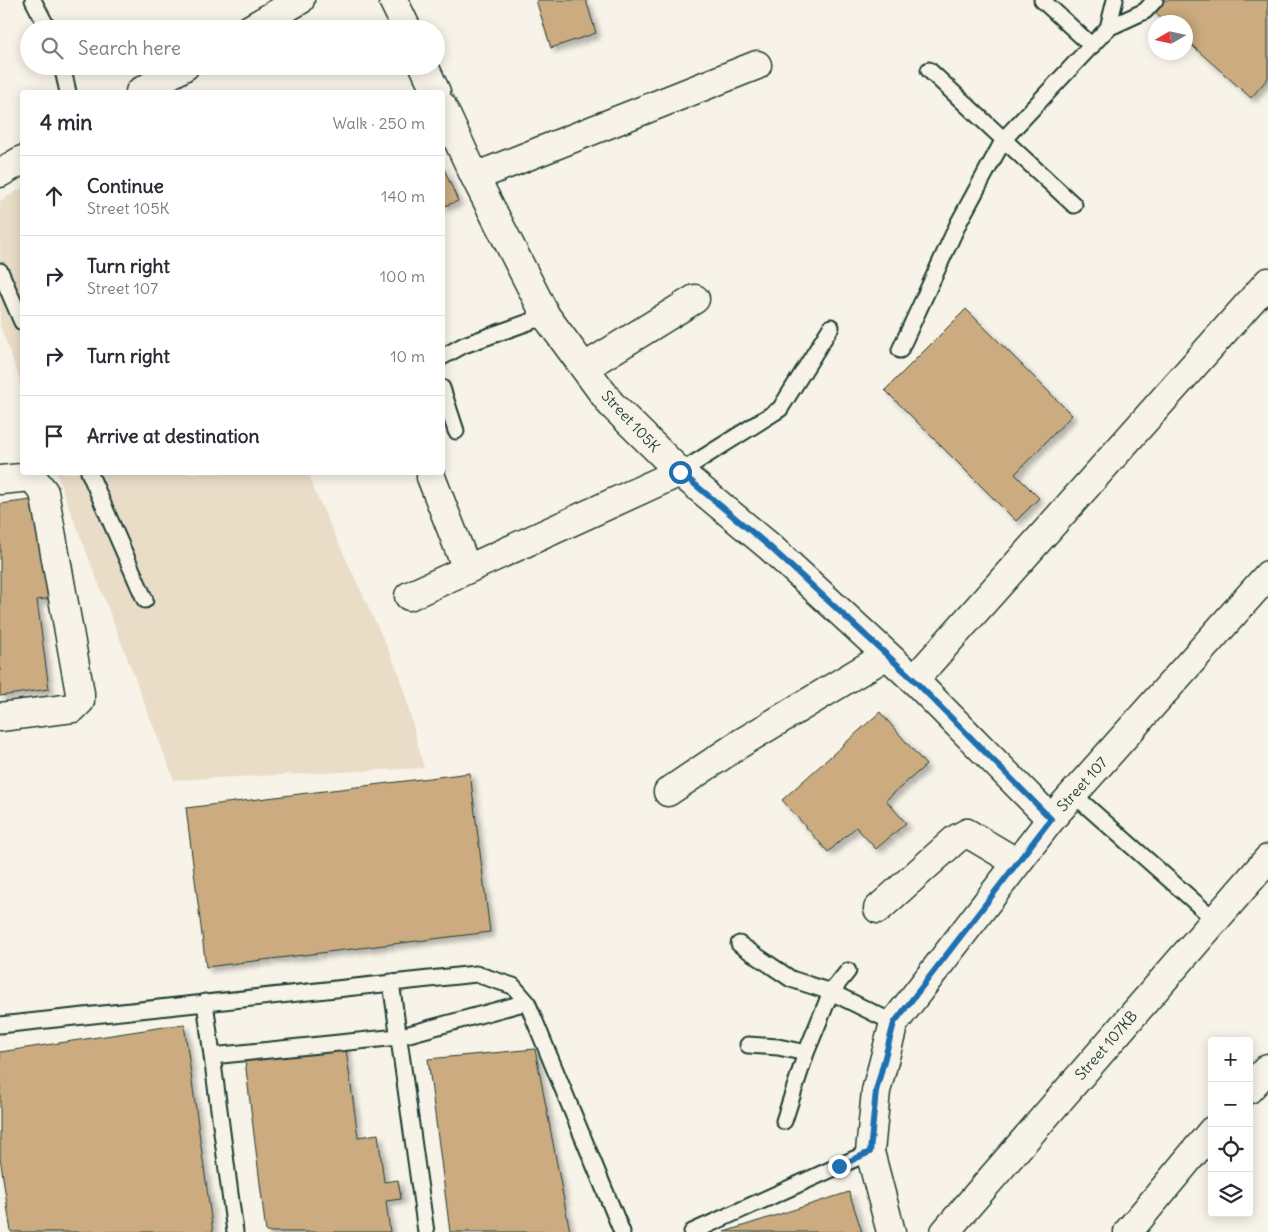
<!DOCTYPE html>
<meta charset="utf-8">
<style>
body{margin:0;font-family:Delius,sans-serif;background:#f7f7f7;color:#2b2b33}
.controls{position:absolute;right:15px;bottom:15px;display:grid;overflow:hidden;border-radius:5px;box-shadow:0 2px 12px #0003}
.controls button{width:45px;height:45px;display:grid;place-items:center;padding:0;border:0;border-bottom:1px solid #e1e1e2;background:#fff;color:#2b2b33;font:25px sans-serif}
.compass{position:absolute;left:1148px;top:15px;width:45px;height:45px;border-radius:50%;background:#fff;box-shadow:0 2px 12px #0003;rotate:261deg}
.stop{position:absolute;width:15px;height:15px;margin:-11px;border:4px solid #1f6fb2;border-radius:50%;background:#fff}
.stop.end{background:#1f6fb2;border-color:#fff;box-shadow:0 1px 5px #0008}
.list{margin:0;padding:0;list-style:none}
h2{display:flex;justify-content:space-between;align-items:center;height:65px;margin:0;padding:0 20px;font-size:21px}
h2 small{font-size:16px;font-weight:400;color:#7c7c81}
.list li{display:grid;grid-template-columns:32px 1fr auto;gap:15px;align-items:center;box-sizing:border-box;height:80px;padding:0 20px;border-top:1px solid #e1e1e2}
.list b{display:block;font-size:19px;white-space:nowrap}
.list p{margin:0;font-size:16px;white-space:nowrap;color:#7c7c81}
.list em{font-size:16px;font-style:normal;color:#7c7c81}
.icon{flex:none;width:28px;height:28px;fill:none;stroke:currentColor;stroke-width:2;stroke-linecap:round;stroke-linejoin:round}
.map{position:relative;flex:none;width:1268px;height:1232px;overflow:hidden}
.search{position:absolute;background:#fff;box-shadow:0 2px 12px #0003;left:20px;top:20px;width:425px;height:55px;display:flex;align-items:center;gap:12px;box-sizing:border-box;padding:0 18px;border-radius:28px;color:#7c7c81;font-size:19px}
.panel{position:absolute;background:#fff;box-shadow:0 2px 12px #0003;left:20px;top:90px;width:425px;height:385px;border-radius:5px}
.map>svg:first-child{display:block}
.built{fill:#eaddc8}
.building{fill:#cbab7f;stroke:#1f3d34;filter:url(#shadow)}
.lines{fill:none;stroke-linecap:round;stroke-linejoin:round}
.service-casing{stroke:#1f3d34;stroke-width:19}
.minor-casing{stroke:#1f3d34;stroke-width:31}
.tertiary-casing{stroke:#1f3d34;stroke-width:31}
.secondary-casing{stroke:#1f3d34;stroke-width:31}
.service{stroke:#f7f3e8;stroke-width:15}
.minor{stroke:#f7f3e8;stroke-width:28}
.tertiary{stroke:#f7f3e8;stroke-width:28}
.secondary{stroke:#f7f3e8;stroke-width:28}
.route{stroke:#1f6fb2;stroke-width:6}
.labels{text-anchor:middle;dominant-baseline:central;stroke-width:5;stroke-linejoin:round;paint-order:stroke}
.street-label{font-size:15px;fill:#1f3d34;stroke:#f7f3e8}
</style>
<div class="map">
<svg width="1268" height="1232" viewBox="0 0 1268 1232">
<defs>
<filter id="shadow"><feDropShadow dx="4.5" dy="4.5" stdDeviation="2.5" flood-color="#0004"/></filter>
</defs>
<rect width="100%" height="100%" fill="#f7f3e8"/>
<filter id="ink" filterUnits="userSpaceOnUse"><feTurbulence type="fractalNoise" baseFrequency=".02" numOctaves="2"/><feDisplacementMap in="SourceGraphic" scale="10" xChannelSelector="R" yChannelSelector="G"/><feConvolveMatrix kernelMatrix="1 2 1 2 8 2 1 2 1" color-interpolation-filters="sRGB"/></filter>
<g filter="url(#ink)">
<path class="built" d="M22 188V385L0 326V201Z
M56 473H309L315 492 400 675 424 768 174 780Z"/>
<path class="building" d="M536 0H586L596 33 551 48Z
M1157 0H1268V78L1251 98 1186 40V22H1166L1150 9Z
M442 164 458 201 442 207Z
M966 309 1072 415 1015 474 1039 498 1016 521 885 390Z
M39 499 54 598 37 600 49 689 0 696V504Z
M880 712 926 765 886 800 906 823 876 849 856 827 828 852 782 800Z
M470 773 490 932 206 967 186 808Z
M184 1024 213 1232H11L0 1157V1052Z
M345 1042 358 1137 378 1134 384 1182 398 1180 401 1199 386 1201 390 1232H266L244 1053Z
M535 1049 570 1232H450L428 1059Z
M849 1192 862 1232H724Z"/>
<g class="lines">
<g class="service-casing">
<path id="service" d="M33 0 48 29
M1042 0 1092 46
M1108 28 1115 0
M62 66 68 92
M929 70 1074 205
M0 271 22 322
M900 350 959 222 1004 139 1108 28 1145 11 1155 0
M442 357 464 345 546 316
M442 388 456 431
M89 472 145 600
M680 472 780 409 831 327
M1073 794 1215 920
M739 944 791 979 831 992 848 971
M391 982 426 1232
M205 1002 235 1232
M0 1025 476 974 513 986 527 1002 622 1232
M748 1045 778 1047 806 1053
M212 1056 398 1037 527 1002
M784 1121 806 1053 831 992 894 1023
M692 1232 870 1152"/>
</g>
<g class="minor-casing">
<path id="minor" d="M393 0 407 29
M424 66 436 92
M442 106 475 177 546 316 611 404 680 472 770 547 914 680 1051 819
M475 177 757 65
M585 367 695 299
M431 477 467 569
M0 480 32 477 44 492 80 693V701L73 708 0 717
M409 596 680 472
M914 680 1268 282
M668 792 741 743 887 655
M878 909 956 839 967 833 1016 862
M1249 1089 1268 1068
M945 1232 1268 859
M1128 1232 1212 1131"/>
</g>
<g class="tertiary-casing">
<path id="tertiary" d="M891 1232 870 1152 876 1091 894 1023 1051 819 1268 575"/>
</g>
<g class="secondary-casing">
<path id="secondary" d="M250 29 300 0
M140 92 185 66
M0 173 22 160"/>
</g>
<use href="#service" class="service"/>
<use href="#minor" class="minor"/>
<use href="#tertiary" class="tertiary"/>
<use href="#secondary" class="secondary"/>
</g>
</g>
<g class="lines" filter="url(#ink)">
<path class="route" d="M680 472 770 547 914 680 1051 819 894 1023 876 1091 870 1152 839 1166"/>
</g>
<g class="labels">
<g class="street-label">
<text transform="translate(631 421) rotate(47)">Street 105K</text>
<text transform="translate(1082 784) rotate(-48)">Street 107</text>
<text transform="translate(1106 1045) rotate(-49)">Street 107KB</text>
</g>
</g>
</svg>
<div class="controls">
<button>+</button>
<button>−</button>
<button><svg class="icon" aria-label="locate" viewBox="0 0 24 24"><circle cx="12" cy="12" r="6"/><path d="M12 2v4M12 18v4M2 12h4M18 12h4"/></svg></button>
<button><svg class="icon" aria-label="layers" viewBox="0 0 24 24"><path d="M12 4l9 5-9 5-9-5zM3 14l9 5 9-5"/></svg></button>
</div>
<svg class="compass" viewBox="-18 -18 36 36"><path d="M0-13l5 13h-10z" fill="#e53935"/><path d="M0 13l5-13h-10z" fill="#7c7c81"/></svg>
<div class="stop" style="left:680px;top:472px"></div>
<div class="stop end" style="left:839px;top:1166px"></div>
<div class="search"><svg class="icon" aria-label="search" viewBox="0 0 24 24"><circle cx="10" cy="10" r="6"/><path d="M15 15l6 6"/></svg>Search here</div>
<section class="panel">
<h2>4 min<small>Walk · 250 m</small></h2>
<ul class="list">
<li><svg class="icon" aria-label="ahead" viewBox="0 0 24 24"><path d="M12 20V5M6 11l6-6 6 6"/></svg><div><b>Continue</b><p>Street 105K</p></div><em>140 m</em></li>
<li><svg class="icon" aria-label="right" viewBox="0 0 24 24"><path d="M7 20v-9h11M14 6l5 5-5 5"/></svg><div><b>Turn right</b><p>Street 107</p></div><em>100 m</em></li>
<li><svg class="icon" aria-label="right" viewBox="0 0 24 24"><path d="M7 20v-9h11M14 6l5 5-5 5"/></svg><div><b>Turn right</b></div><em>10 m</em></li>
<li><svg class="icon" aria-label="arrive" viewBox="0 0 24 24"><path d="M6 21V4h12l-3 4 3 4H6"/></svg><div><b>Arrive at destination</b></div></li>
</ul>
</section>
</div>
